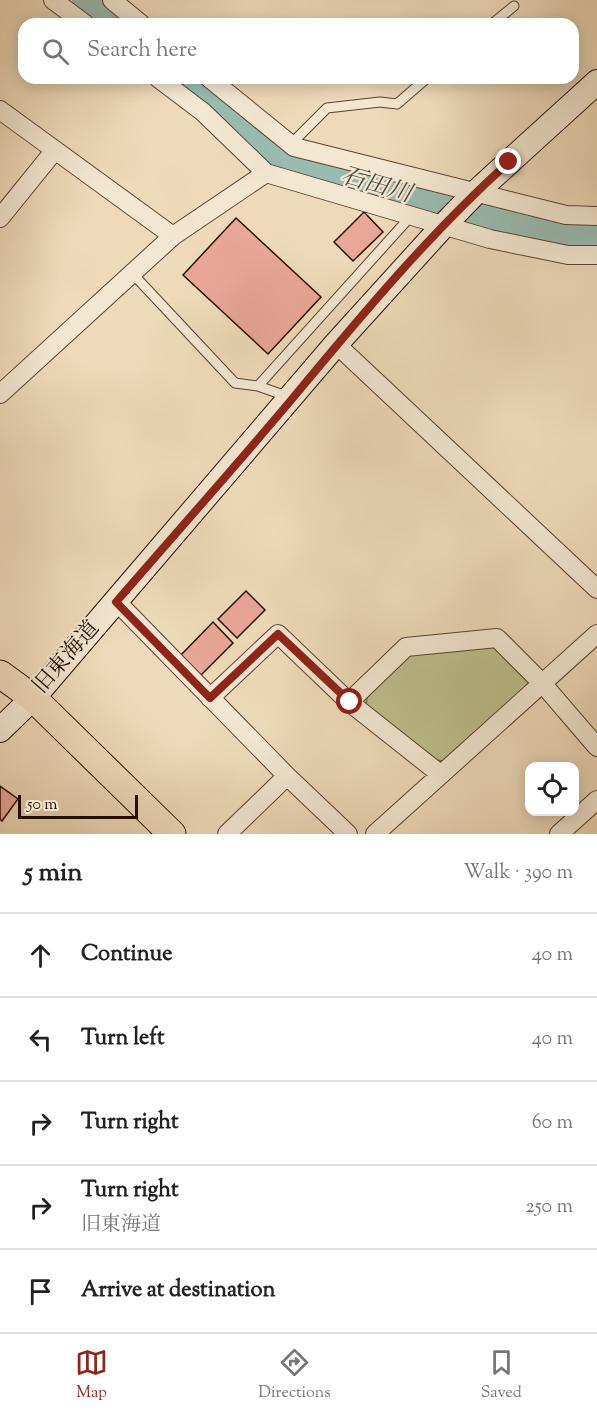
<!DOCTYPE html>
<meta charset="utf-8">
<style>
body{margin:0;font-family:"Sorts Mill Goudy","Noto Serif JP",serif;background:#f2f2f2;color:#222}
.controls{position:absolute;right:18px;bottom:18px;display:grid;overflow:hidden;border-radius:12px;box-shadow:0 3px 15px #0003}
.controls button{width:54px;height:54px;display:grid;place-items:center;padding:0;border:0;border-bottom:2px solid #e0e0e0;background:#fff;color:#222;font:30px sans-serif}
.scale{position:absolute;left:18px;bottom:15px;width:120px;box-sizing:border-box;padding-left:6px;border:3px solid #280e03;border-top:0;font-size:16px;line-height:21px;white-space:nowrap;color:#280e03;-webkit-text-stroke:4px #f4e7d2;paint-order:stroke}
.stop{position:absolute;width:18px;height:18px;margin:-14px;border:4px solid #8f2418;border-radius:50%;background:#fff}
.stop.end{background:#8f2418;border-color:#fff;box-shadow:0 2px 6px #0008}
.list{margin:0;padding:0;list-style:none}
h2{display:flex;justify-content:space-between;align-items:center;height:78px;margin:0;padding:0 24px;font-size:26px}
h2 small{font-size:20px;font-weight:400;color:#767676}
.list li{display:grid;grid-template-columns:39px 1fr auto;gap:18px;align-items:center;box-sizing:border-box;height:84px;padding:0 24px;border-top:2px solid #e0e0e0}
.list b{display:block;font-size:22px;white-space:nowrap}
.list p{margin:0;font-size:20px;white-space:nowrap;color:#767676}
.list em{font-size:20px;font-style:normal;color:#767676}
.icon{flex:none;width:33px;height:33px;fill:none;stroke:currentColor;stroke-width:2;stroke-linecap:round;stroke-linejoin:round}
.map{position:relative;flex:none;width:597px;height:834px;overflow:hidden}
.search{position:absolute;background:#fff;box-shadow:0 3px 15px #0003;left:18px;right:18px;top:18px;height:66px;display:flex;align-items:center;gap:15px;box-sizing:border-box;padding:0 21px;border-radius:18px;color:#767676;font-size:22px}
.sheet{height:498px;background:#fff}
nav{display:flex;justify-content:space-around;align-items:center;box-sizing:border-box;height:84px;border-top:2px solid #e0e0e0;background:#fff;font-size:16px;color:#767676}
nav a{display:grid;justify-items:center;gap:3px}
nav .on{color:#8f2418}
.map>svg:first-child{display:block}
.green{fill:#bebe8c;stroke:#736648;stroke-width:1.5}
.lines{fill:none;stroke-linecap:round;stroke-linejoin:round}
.river{stroke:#99bbb0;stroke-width:28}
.building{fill:#e9a799;stroke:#280e03;stroke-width:1.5}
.lane-casing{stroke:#5a4131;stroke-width:11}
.street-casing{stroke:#5a4131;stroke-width:20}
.secondary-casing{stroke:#280e03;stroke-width:26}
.primary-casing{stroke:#280e03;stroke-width:29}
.lane{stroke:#f4e7d2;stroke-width:9}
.street{stroke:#f4e7d2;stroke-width:18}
.secondary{stroke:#f4e7d2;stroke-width:24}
.primary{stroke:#eedaba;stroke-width:27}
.route{stroke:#8f2418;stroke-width:8}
.labels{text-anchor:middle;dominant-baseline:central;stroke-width:4.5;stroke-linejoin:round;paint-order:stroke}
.street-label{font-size:22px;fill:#280e03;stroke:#f4e7d2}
.water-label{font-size:24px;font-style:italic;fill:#504b40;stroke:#f4e7d2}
</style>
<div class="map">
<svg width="597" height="834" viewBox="0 0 597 834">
<rect width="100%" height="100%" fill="#eedaba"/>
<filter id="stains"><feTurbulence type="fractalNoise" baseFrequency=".00333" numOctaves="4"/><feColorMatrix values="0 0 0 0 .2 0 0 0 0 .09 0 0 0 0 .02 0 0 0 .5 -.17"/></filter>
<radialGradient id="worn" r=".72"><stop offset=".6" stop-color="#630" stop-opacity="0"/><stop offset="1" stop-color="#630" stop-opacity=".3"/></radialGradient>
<path class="green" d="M493 644 528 680V686L444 761 435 760 366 705 367 697 411 654Z"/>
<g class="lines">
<path class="river" d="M86 0 119 24
M182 78 257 142 281 159C385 190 488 224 597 235"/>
</g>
<path class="building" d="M364 212 383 232 353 261 334 242Z
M236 218 321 297 268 354 183 275Z
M246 591 265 610 237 638 218 619Z
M213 622 233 643 200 676 180 656Z
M0 786 18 799 2 821 0 819Z"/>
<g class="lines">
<g class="lane-casing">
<path id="lane" d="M492 24 514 6
M291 144 327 108 380 102 397 104 427 78
M132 273 235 383 258 386
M289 397 258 386 411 216"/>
</g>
<g class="street-casing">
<path id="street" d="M53 0 85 24
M112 0 141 24
M158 78 203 112 266 173
M209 78 294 147 566 215 597 216
M0 110 173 236
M0 218 55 150
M336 344 597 589
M0 394 173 236 266 173 490 239 568 255H597
M116 601 287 776 348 834
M210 698 278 634 349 702 440 774
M349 702 406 647 497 638 542 683 597 747
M227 834 287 776
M375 834 597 634
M559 834 597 800"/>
</g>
<g class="secondary-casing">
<path id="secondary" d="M0 730 33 698 116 601 336 344 444 225 474 194 597 82"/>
</g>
<g class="primary-casing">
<path id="primary" d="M0 674 33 698 172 834"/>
</g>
<use href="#lane" class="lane"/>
<use href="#street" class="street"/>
<use href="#secondary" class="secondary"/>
<use href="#primary" class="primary"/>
</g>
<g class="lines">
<path class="route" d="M350 702 278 634 210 698 116 602C175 534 234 468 292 399 360 317 429 234 509 162"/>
</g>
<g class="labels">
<g class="street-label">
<text transform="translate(67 658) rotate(-49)">旧東海道</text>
</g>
<g class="water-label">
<text transform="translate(376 186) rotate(16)">石田川</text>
</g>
</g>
<rect width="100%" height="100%" filter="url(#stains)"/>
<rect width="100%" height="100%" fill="url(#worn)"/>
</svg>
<div class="controls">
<button><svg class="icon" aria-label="locate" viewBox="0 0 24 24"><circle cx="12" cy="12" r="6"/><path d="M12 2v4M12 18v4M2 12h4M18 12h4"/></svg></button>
</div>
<div class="scale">50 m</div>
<div class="stop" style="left:350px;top:702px"></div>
<div class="stop end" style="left:509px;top:162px"></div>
<div class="search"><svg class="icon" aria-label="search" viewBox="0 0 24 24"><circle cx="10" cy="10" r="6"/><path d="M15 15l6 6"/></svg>Search here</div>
</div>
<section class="sheet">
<h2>5 min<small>Walk · 390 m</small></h2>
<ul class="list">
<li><svg class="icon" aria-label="ahead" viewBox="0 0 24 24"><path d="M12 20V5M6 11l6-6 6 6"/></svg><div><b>Continue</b></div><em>40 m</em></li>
<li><svg class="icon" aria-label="left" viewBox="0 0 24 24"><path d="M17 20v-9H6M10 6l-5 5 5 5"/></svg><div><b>Turn left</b></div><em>40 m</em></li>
<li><svg class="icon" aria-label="right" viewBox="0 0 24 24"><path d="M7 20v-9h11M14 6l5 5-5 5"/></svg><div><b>Turn right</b></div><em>60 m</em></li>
<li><svg class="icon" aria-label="right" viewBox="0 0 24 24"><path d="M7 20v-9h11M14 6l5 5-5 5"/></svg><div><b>Turn right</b><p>旧東海道</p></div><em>250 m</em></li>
<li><svg class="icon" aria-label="arrive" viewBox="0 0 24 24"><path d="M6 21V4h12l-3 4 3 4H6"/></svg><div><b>Arrive at destination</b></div></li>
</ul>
</section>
<nav>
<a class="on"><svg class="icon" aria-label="map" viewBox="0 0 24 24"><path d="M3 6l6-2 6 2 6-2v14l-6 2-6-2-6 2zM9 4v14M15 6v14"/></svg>Map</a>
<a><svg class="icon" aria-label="directions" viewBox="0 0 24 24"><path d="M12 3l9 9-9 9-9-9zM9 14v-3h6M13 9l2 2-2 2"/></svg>Directions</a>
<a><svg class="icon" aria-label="saved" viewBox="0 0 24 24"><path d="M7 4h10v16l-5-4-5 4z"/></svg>Saved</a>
</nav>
